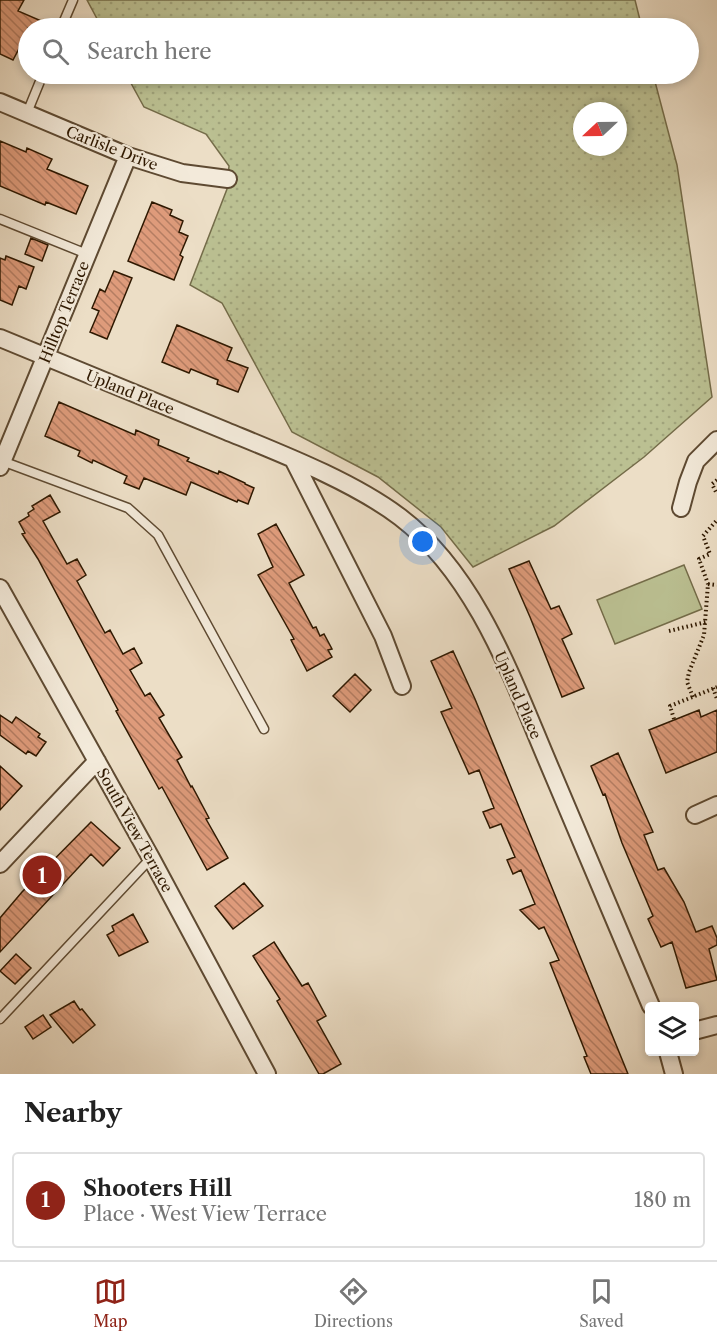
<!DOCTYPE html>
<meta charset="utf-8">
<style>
body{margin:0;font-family:"Libre Caslon Text",serif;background:#f6f6f6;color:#222}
.controls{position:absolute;right:18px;bottom:18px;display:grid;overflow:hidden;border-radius:6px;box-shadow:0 3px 9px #0003}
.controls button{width:54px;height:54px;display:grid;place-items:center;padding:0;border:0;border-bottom:2px solid #e0e0e0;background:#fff;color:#222;font:30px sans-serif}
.compass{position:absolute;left:573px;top:102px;width:54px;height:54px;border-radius:50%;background:#fff;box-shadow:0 3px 9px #0003;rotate:248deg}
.you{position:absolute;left:423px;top:542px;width:21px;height:21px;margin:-15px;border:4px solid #fff;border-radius:50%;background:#1a73e8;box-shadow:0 0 0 9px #1a73e833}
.badge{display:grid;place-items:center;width:39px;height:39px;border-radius:50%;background:#8f2418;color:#fff;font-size:20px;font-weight:700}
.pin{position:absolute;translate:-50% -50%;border:3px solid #fff;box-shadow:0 2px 6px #0006}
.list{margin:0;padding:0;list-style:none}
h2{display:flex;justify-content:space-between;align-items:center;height:78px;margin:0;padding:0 24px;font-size:26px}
h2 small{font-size:20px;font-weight:400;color:#767676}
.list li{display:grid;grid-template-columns:39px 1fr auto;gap:18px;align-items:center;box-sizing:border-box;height:96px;margin:0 12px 12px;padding:0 12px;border:2px solid #e0e0e0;border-radius:6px}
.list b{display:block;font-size:22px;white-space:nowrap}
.list p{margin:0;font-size:20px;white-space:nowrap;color:#767676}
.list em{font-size:20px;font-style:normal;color:#767676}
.icon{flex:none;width:33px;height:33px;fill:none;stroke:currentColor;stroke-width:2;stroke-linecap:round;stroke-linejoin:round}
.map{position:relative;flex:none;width:717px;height:1074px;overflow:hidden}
.search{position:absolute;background:#fff;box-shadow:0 3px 9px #0003;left:18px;right:18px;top:18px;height:66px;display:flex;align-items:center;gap:15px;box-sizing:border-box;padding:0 21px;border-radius:33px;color:#767676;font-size:22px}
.sheet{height:186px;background:#fff}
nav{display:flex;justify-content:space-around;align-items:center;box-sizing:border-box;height:84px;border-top:2px solid #e0e0e0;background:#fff;font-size:16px;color:#767676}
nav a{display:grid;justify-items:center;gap:3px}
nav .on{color:#8f2418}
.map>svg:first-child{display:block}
.park{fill:url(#park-dots);stroke:#746c49;stroke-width:1.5;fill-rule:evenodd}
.garden{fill:#bbc092;stroke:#746c49;stroke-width:1.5}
.building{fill:url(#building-back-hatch);stroke:#2e1800;stroke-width:1.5}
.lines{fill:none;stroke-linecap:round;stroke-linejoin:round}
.service-casing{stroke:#5e4a32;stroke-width:11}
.minor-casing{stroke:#5e4a32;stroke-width:20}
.path{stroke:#2e1800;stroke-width:4;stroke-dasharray:1.5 3;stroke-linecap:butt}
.service{stroke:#f3eada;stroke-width:8}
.minor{stroke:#f3eada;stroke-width:16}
.labels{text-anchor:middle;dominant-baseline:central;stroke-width:4.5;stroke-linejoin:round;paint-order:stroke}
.street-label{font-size:15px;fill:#2e1800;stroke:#f3eada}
</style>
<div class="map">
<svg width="717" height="1074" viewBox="0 0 717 1074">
<defs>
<pattern id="park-dots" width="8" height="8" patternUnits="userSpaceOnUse" patternTransform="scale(1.5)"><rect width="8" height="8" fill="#bbc092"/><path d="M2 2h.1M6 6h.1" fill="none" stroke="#a1a47c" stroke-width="1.8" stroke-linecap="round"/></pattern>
<pattern id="building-back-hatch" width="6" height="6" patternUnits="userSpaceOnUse" patternTransform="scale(1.5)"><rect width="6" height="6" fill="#de9b7b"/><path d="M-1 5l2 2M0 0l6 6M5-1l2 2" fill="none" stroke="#b47d62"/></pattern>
</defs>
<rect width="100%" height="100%" fill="#ecdec6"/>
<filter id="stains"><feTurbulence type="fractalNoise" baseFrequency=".00333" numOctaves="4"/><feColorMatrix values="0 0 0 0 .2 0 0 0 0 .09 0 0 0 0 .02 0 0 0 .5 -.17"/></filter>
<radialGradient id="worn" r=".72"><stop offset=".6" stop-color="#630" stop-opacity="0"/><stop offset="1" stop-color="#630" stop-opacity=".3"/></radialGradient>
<path class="park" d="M87 0H635L642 28H102Z
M126 74H653L677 165 712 397 644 457 554 526 473 567 441 527 378 477 292 432 222 303 190 285 227 189 229 166 206 134 144 107ZM582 111H618V147H582Z"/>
<path class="garden" d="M684 565 702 609 615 644 597 600Z"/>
<path class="building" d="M0 0H24L18 11 55 27 28 28V45L22 43 13 60 0 54Z
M0 141 26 152 27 148 52 159 47 169 88 186 76 214 46 202 45 205 0 186Z
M152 202 172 210 170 215 183 221 179 232 188 236 180 255 183 257 174 280 128 261Z
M31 238 48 245 42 261 25 254Z
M6 256 34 267 26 289 19 286 12 305 0 300V258L5 260Z
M114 271 132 278 107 339 90 332 99 311 92 308 100 289 105 292Z
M177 325 232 348 227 360 248 368 238 392 217 384 218 380 191 369 189 373 162 362Z
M59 402 135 435 136 430 159 440 158 445 189 458 187 461 218 474 219 471 245 483V484L254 488 248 504 238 500 237 502 191 482 186 495 144 478 139 489 124 483 127 476 93 460 92 463 78 456 80 451 45 436Z
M50 495 60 512 43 521 67 564 77 559 86 575 77 581 105 633 110 630 123 654 134 648 142 663 130 670 145 696 150 693 164 715 159 718 182 757 177 760 191 787 192 786 209 818 206 819 228 858 207 870 162 787 159 789 116 711 118 710 38 559 22 534 25 533 19 522 29 516 28 513 34 509 32 506Z
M276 524 304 575 289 583 313 628 316 627 320 636 324 634 332 649 328 650 332 657 307 671 291 640 294 639 258 575 273 567 258 534Z
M529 561 551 609 559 606 572 634 562 639 584 688 562 697 530 617 509 569Z
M453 651 475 699 628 1074H591L584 1057 587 1056 550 963 559 960 544 927 539 929 520 910 535 904 521 870 513 874 507 860 515 857 501 824 490 828 483 812 494 808 479 770 469 774 441 712 452 708 431 661Z
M355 674 371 690 350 712 333 696Z
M699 710 701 717 717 710V752L666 773 649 730Z
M0 715 12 723 16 717 40 734 38 737 46 742 36 756 28 751 26 754 0 735Z
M618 753 653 832 644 835 658 870 664 868 684 902 696 932 712 926 717 938V945L709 949 717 980 686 988 672 942 661 947 648 919 653 916 622 843 605 794 603 795 591 766Z
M0 766 22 786 0 810Z
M91 822 120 848 103 866 91 854 0 952V918L22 892Z
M244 883 263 906 233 929 215 906Z
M133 914 148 942 119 956 107 935 114 931 112 926Z
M274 942 302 986 308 983 326 1016 317 1021 341 1064 323 1074H319L277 1001 280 999 253 956Z
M16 954 31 968 15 984 0 971Z
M74 1001 80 1010 82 1009 95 1025 73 1043 50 1015Z
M43 1015 51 1027 33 1039 25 1027Z"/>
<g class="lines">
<g class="service-casing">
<path id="service" d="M61 28 73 0
M27 113 43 74
M0 219 87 254
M2 461 128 508 158 535 264 729
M0 1019 151 858"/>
</g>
<g class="minor-casing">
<path id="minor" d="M0 102 128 156 182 173 228 179
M0 338C75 369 151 400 226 431 282 454 352 481 400 517 479 577 514 684 552 772 585 850 618 928 651 1006
M293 459 383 636 402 686
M0 467 128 156
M681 508 688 482 696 461 717 440
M0 588 151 858 267 1074
M695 815 717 805
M0 864 97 761
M694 1031 717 1025
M668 1052 674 1074"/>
</g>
<path class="path" d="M717 480 712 484 717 494
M708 584 717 585
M669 631 706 622
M713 688 717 699
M693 697 687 682 689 672 704 635 708 584 699 559 710 554 703 536 717 520
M674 719 670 706 717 687"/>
<use href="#service" class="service"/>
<use href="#minor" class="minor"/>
</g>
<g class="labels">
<g class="street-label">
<text transform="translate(112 148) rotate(21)">Carlisle Drive</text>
<text transform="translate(64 312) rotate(-68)">Hilltop Terrace</text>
<text transform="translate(130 392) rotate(22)">Upland Place</text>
<text transform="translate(518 695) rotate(66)">Upland Place</text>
<text transform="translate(135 830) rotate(61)">South View Terrace</text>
</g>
</g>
<rect width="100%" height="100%" filter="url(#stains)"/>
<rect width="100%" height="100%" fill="url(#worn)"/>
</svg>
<div class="controls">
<button><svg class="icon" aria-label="layers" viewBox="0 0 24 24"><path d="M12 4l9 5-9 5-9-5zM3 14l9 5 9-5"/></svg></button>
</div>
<svg class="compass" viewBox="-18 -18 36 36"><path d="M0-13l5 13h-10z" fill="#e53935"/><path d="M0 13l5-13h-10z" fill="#767676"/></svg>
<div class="you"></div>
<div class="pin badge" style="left:42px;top:875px">1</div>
<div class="search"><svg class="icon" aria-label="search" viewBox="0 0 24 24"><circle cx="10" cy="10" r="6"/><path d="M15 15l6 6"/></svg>Search here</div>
</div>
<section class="sheet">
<h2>Nearby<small></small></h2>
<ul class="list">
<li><span class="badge">1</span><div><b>Shooters Hill</b><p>Place · West View Terrace</p></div><em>180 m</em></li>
</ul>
</section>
<nav>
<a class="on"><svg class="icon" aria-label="map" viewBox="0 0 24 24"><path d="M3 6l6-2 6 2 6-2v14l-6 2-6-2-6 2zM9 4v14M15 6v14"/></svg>Map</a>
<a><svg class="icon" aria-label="directions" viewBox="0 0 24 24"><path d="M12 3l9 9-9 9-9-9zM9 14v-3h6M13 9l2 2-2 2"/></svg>Directions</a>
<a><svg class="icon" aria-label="saved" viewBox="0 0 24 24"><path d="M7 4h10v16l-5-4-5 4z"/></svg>Saved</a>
</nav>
